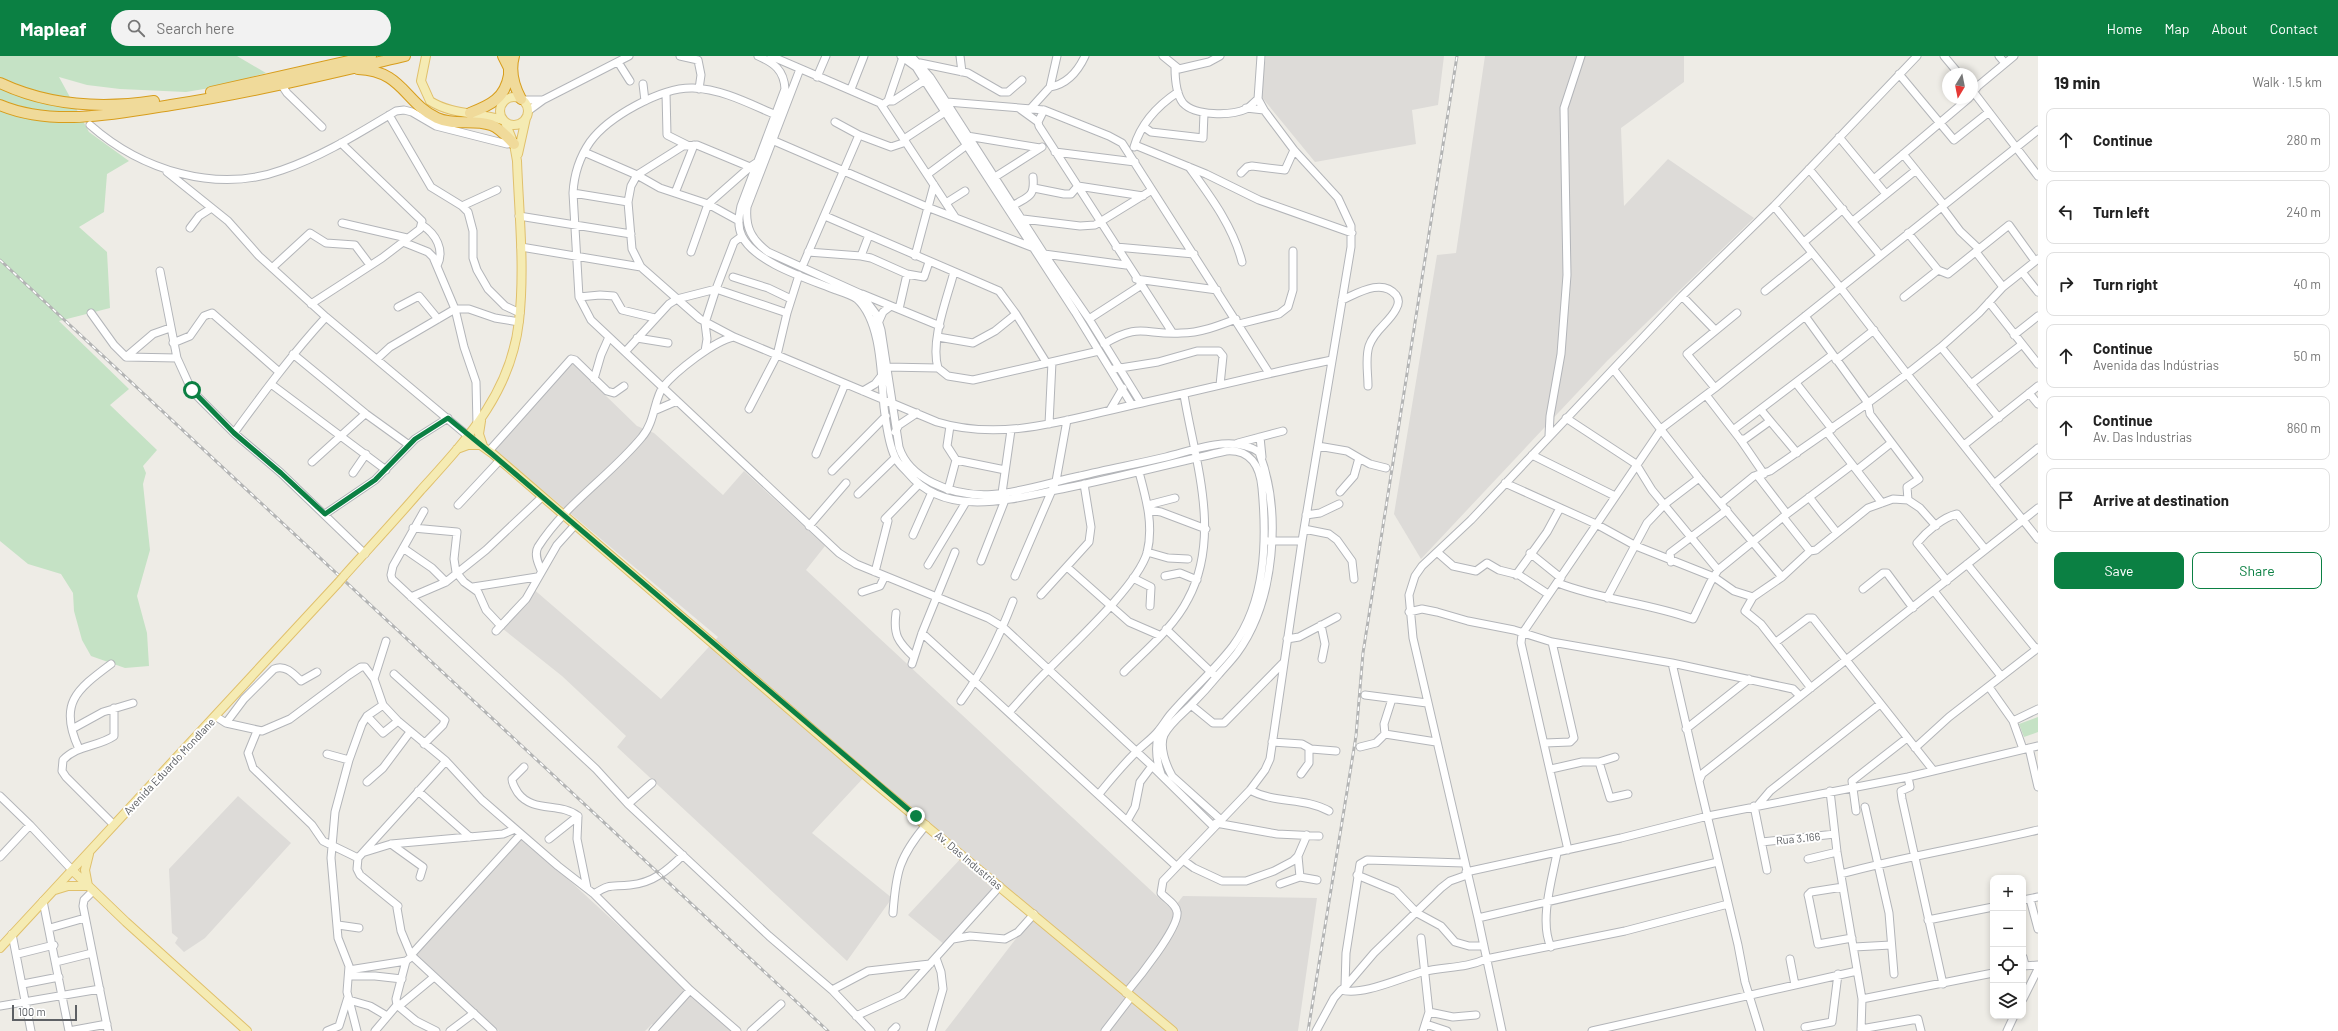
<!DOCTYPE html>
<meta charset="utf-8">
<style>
body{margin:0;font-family:Barlow,sans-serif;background:#f2f2f2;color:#222}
.controls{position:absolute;right:12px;bottom:12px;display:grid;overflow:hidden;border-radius:8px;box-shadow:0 2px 6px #0003}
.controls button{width:36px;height:36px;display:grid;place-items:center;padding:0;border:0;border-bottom:1px solid #e0e0e0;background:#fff;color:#222;font:20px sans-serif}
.compass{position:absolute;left:1942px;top:12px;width:36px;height:36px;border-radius:50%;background:#fff;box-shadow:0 2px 6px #0003;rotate:190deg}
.scale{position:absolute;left:12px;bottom:10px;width:65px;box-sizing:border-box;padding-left:4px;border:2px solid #5d6064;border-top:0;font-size:11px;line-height:14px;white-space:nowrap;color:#5d6064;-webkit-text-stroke:3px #fff;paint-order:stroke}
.stop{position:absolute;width:12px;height:12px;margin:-9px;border:3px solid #0b8043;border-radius:50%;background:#fff}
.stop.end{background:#0b8043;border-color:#fff;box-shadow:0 1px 4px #0008}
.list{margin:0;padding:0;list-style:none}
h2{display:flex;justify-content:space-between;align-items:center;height:52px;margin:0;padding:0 16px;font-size:17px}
h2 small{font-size:13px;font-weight:400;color:#767676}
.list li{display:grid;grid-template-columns:26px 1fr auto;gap:12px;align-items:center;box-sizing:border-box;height:64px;margin:0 8px 8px;padding:0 8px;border:1px solid #e0e0e0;border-radius:8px}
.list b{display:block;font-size:15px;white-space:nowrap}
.list p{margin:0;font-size:13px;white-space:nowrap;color:#767676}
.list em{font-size:13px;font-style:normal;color:#767676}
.actions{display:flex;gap:8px;padding:12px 16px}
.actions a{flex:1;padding:9px 0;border:1px solid #0b8043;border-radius:8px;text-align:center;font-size:14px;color:#0b8043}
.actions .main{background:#0b8043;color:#fff}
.icon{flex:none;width:22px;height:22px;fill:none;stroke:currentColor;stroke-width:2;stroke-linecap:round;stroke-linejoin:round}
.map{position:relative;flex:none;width:2038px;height:975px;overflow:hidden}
header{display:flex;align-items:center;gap:24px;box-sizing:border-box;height:56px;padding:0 20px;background:#0b8043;color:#fff}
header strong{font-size:19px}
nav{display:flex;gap:22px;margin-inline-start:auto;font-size:14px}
.search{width:280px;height:36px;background:#f2f2f2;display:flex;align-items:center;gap:10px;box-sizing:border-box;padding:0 14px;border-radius:22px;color:#767676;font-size:15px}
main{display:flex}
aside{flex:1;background:#fff}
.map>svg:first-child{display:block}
.industrial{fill:#dddbd8}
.green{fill:#c5e2c5}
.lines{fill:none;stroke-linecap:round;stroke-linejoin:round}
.minor-casing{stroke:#b3b5b9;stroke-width:9}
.major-casing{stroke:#e0c06c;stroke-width:10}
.highway-casing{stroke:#d79d1c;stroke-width:12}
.minor{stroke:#fff;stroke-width:7}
.major{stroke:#f5ebb3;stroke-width:8}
.highway{stroke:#f0da9a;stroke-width:10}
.rail-casing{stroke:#b3b4b4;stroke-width:3}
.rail{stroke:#fff;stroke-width:1.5;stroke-dasharray:4.5;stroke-linecap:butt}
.major-bridge-casing{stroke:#e0c06c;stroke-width:10;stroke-linecap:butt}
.major-bridge{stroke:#f5ebb3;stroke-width:8}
.route{stroke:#0b8043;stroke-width:5}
.labels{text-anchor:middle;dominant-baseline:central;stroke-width:4;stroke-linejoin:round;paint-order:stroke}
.street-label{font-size:11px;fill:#5d6064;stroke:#fff}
</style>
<header>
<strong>Mapleaf</strong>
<div class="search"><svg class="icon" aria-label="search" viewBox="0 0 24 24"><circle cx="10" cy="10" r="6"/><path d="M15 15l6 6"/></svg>Search here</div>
<nav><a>Home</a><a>Map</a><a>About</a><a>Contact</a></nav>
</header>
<main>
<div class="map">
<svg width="2038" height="975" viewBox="0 0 2038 975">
<rect width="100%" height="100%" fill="#eeece6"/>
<path class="industrial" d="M1266 0H1444L1438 49 1412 54 1416 88 1315 106 1260 39Z
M1485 0H1684V26L1621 72 1624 150 1668 103 1754 162 1607 305 1421 503 1394 458 1437 199 1456 197Z
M569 304 637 370 654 377 723 439 744 415 825 490 806 514 1172 854 1183 840 1317 842 1298 975H945L1035 858 1000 828 945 889 908 859 964 799 867 718 812 777 892 842 847 905 617 691 626 680 562 620 498 569 531 531 661 643 718 581 491 391Z
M238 740 291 787 205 882 184 896 175 887 178 882 172 877 169 813Z
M520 779 733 975H660L652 968 645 975H499L411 897Z"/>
<path class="green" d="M0 0H237L266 17 216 31 186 36 120 33 87 29 59 21 89 76 129 105 107 118 104 156 79 171 107 196 110 252 59 265 129 333 110 349 157 394 143 410 146 417 143 428 150 494 137 540 147 577 149 610 125 612 91 600 82 584 74 555 73 537 61 518 28 508 0 485Z
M2038 661V676L2024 681 2019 668Z"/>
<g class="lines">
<g class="minor-casing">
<path id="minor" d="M680 0 698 4 701 19 699 33
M758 0C774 7 784 14 785 33L741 150C739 160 737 170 742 180 755 207 809 223 836 234 842 236 852 239 857 243 882 266 881 320 884 351 886 366 888 387 895 401 897 407 904 412 908 417 947 464 1015 442 1066 432 1120 421 1173 407 1226 395 1250 393 1260 410 1262 432 1267 485 1266 545 1233 590 1214 615 1190 635 1170 659 1166 664 1163 669 1159 674 1153 682 1144 688 1137 695 1124 708 1111 723 1099 738
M771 0 880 47 955 161
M901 0 916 11 921 19 1075 256 1132 349
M911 0 930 21 1044 198 1089 263 1141 347
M960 0 962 16
M1163 0 1179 13 1209 6 1220 0
M1944 0 1959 18
M1999 0 2005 7
M618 6 630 25
M920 7 968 17 1001 36H1008L1022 24
M1175 11C1175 23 1176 38 1183 47 1195 60 1231 60 1246 53 1250 51 1254 46 1258 43
M800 13 747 151C745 172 752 184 768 196L861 238 876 258 881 274 899 391C904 407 917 419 933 427 983 452 1029 431 1080 420 1108 413 1137 408 1166 401 1195 394 1232 378 1259 396 1282 456 1275 545 1237 597 1231 605 1225 611 1219 618 1210 629 1200 640 1190 650 1181 659 1170 667 1164 679 1159 691 1166 709 1172 720L1220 763
M1899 18 1954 84 1989 56
M817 21 826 0
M281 28 287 37 322 71
M643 28 645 45
M1050 31C1068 28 1078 15 1085 0
M851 33 864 0
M1972 34 2038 120
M666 37 667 79 687 89
M1972 38 1978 30 2014 0
M523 44H542
M888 45 903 1
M947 46 1044 54 1109 80 1122 87 1269 317
M882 49 888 45H893L925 24
M1031 52 1050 31 1057 0
M1246 52 1264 54
M1020 53 1038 66
M1044 54 1038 66 1039 70 1172 276
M528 55 543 44 629 0
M389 59 431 131 462 150 468 156 473 175V202L477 214 488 233 505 250 520 257
M776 59C750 48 722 33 693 32 661 31 608 61 590 86 579 102 574 119 573 137L579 241 591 264 839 497 856 508 988 562 1003 571 1152 710 1213 770
M835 66 859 79
M90 69C141 114 216 138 282 114 323 100 359 77 396 55L404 54 412 56 436 70 507 88 516 87
M1144 71 1151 76 1203 82 1204 57
M967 80 1040 92
M1839 81 1886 138
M904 83 945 56
M772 84 927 151 1034 192
M1135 89 1206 118 1259 144 1352 177
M1134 91C1141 67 1157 50 1178 36
M584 96 637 119 660 132 708 148 739 165
M1055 96 1135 106
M1903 98 1944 149
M756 107 750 111 697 89 683 90 637 119 631 130 628 146 632 193 641 211 700 263 734 281 937 366C1006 387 1075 361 1142 347 1206 333 1268 317 1332 304
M1189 111C1210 140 1233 170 1242 206
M1809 113 1880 199
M167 116 228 165 259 200 326 261 468 380
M1241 117 1247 111 1252 110 1285 114 1294 94
M928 118 967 89
M995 121 1042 91
M1874 123 1969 42
M1034 132 1064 138H1071L1078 130 1143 140
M573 137 628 146
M675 137 694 89
M946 147 965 135
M462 150 497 134
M1774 150 1840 231 1907 318 2038 483
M1011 151C1027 140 1035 143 1033 121
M1942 151 1960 175 1979 193
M519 160 631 178
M825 160 999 235 1016 258 1046 306
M1023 163 1080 170 1095 169 1152 134
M1853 165 1916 114
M342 167 407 182
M422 169C436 178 445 194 437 210
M190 172 199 160 210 153
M1908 177 1938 214 1948 218 2009 169 2035 205
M403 186 428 196 433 201 455 253 464 291 476 326 477 369
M1804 186 1843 153
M521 191 641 211
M1116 191 1194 198
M691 196 708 148 750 111
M808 196 861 200 869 179
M1976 196 2003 231
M1044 198 1126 209
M861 200 871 202 907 218
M915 200 934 129
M802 211 859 79 891 91 906 86
M272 212 310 177 326 187 355 189 370 209
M160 215 177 302 192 335 234 377 281 417 365 498
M954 216C947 243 930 285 938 312L948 320 973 324 1099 295
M2022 216 2038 236
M733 221 768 232 791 243
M1136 223 1217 234
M1765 235 1812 197
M862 238 940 270
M1682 240 1715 274
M579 241 600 239 614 240 622 254 655 262
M1904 241 1938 214
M1342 244C1358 237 1382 222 1396 239 1399 243 1399 248 1396 253 1389 267 1375 273 1369 290 1365 302 1368 317 1368 330
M1989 246 2038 308
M311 248 382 202 420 173 422 165 341 87
M398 251 419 240 438 263
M899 253 907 218 924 221 929 206
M91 257 114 289 126 301 177 302
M1805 260 1868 347 1870 358 1919 423 1907 431 1908 444 1893 443 1868 452 1816 494 1810 495 1782 521 1753 541 1745 555 1761 568 1811 632
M1089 263 1140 230
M879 265 883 256 891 250
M1239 268 1279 258 1288 251 1293 234V195
M2014 279 2038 260
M938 281 973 287 995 275 1016 258
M637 282 668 287
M173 287 190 280 204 260 212 257 278 315
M1104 288C1140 266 1144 279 1181 277 1200 277 1218 270 1236 263
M1941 291 1999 362
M705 295 707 283 705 267 716 233 734 186 742 180
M625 296 669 248 677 243 716 233 787 257
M293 298 366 358 409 389
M126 301 153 278 170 272
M377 303 390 291 455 253H469L495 262 519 266
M1836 304 1874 274
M886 311 938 312
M1114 313 1158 306 1197 295H1219L1223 300 1220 329
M1614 314 1699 422 1782 521
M594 323 601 299 609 281
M1796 327 1832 373
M271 328 386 414
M1971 328 2021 289
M1715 332 1687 298 1737 257
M863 335 875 328 882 319
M2029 337 2038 348
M1706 339 1740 383 1764 418
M749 353 777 299 787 257 799 219
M656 354 677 345
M1110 354 1123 332
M1761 354 1797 397
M1566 362 1636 408 1652 434 1718 514
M1049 368 1052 306
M950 370 947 390 956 404 1005 414
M1733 374 1832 299
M895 376 899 369 917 357
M1827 376 1882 447
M234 377C264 336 292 298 326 261
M1549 380 1550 360 1561 298 1567 219 1564 52 1581 0
M1260 381 1262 401
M1740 383H1745L1770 365
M1238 387 1283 375
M1964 389 2038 330
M1318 390 1347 395 1359 402 1354 420 1340 436
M489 395 571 303 575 304 607 335 614 337 624 330
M816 398 845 328
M1532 399 1615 440
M1359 402 1370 408 1386 412
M312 406 365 358
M1857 414 1891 387
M832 415 886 360
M353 417 366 398
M1757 419 1787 458
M1505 427 1596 468 1636 490 1714 521 1734 535 1753 541
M1994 428 2038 392
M948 434 956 404
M1002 437 1011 374
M858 438 895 402
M1809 441 1837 477
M1908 444 1920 452 1936 470
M1721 447 1754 420 1770 415 1868 347 1907 318 1941 291 1979 257 2003 231 2038 203
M458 449 500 404
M1148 449 1175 442
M1149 454 1161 456 1206 473
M424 455 393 510 391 519 392 523 596 713 628 748 769 880 832 934 871 975
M325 458 375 424 415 383 448 362
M1306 459 1320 457 1339 448
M1783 461 1810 495
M885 463 919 428
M809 470 846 427
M413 472 457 476 454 503 456 516 464 526 478 536 486 554 501 570
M1304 473 1329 478 1337 484 1352 505 1354 523
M913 479 932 436
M1268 485H1302
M403 492 432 512 446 526
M1147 496 1168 502 1188 503
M1437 496 1453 510 1476 515 1487 507 1499 514 1519 519 1548 538
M1530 497 1561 522
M981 505 1005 444
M1671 506 1670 497 1727 454
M1967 508 2036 593
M928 509 966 446
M1067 511 1129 566 1159 579
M541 514C538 507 534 498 538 491 565 448 610 420 642 381 655 366 654 343 663 331 675 316 715 284 734 281
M875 516 888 465
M1516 519 1547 476 1560 452
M1015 520 1056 425 1067 364
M1165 520 1180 517 1197 524
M1133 522 1151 531 1150 550
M1947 525 1917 487C1926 476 1943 461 1957 458L1985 493
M1558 527C1601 544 1649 547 1693 563L1710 527 1718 514 1783 461 1852 409
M473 531 537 521
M1863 533 1883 517H1887L1913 552
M1934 535 2001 620
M862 536 880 530 885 520
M1041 539 1089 486 1091 471 1084 428
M411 541 446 526 486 494 542 441
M1607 542 1647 467 1665 448 1699 422
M1409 556 1422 553 1437 556 1468 565 1514 574 1552 586 1672 607 1793 633 1800 640
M896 557C893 579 898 586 914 601
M1321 569 1325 588 1322 603
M1166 573 1213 618
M496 575 526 543 557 489 575 469
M922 577 1176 810
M1287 583 1299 581 1337 561
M1776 586 1808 562H1813L1933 714
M1672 607 1699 725
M912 608 922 577 955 496
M1124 616C1146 594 1174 571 1188 543 1222 480 1195 405 1184 339
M394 618 445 664 443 669 424 688
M374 623 386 585
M1989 631 2013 665 2023 693
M1365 639 1427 647
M961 645C983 615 1000 579 1013 545
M1191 649 1213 667H1224L1283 607
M114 652V680C98 691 77 689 63 704L62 715 66 721 114 769
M1010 655C1023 641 1035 626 1049 613 1074 587 1137 530 1147 497 1154 469 1146 442 1139 416
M215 660 226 667 262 675 290 663 349 619 361 611H365L374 623 383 649 398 665 446 705 482 744 558 810 594 838 690 934 737 975
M367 660 383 677 398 665
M2013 665 2038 653
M226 667 244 643 274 613C285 608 294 618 301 625L317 616
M72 673 103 656 133 647
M1686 673 1749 623
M257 675 248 697 253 712 312 769 323 785 358 802
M1159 675C1155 690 1156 704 1161 718
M1385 678 1384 668 1392 643
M1272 686 1302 688 1311 693 1336 695
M1545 687 1570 686 1574 682 1552 586
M1360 691 1376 687 1385 678 1436 686
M1915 692 1949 661 2038 592
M2029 692 2038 731
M79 693C58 648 76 634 111 608
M327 698 349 704
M1599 706 1610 742 1628 738
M524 711 512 723C512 728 515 732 518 737 533 757 560 746 578 760
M1551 713 1582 706H1599L1615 701
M1301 718 1309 707V692
M1908 721 1910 731 1901 735 1902 743 1943 928
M367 726 383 712 410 676
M1250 734C1275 748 1304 741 1329 755
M418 735 470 781
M1830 735 1837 796 1862 943 1861 975
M0 740 30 769 73 815
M628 748 652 727
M1759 748 1770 735 1880 648
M1754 750 1767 814
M1865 751 1889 857 1894 918
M1856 755 1852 725 1907 682
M578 760 577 783 587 832
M1127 765 1135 751 1140 726 1152 710
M1216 767 1277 778 1319 780
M549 783 578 760
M1762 786 1835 778
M391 788 423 811 420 821
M1568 794 1521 587 1522 578 1662 372 1715 332 2038 74
M365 796 391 788 503 778 515 773
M1298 800 1300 821
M0 801 30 769
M1808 803 1837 796
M1183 804 1194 812 1222 825H1246L1274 815 1293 805 1298 800 1307 779
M1466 816 1621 782 1708 760 1908 721 2038 690
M1841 818C1906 800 1973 790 2038 774
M1357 819 1396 835 1417 857 1441 870 1455 886 1469 890H1484
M1280 828 1300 821 1317 824
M1843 831 1811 836 1808 839 1809 843 1818 888 1852 882
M93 835 84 844 83 850 108 975
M594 838C611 827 611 831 630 829 653 827 668 814 683 799
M2030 843 2038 873
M2023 844 2038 841
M43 845 69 975 107 968
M398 850 360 819 357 813 358 802 446 705
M397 852 401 875 411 899
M893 857C896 816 899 801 926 769
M1478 862 1718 806
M1928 864 1993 851
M338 869 359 872
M50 872 85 862
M12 878 31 975
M1421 882 1429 956 1423 975
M953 883 970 880 1005 883 1018 876 1034 858
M1551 891C1539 866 1552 823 1557 797
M1854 891 1891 889
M18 898 54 889
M2023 901 2025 909
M1790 903 1795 929
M406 905 396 943 397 949 416 965 436 975
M56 906 92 897
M2023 910 2038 909
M349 914 406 905 410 902
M349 920H375L402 923
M23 928 59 921
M1345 931 1346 897 1360 808 1367 804 1464 807
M832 934 868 915 930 908
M1341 934C1363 940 1400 922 1422 916 1444 910 1464 913 1486 903L1625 875 1728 848
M1126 937C1137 924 1180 871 1177 856 1176 848 1166 843 1161 837L1163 825 1250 734 1265 714 1270 703 1302 485 1351 191V170L1338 142 1294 94 1264 54 1258 43 1261 0
M1862 943 1993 917
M2023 943 2038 913
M349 944 370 950 387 960
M0 950 100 933
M399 950 434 921
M1429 956 1453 961 1476 959
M856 960 902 939 1000 830
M1426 968 1447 975
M1805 971 1832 966 1838 918
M1861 973 1918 963 1921 975
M327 975 339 970 348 941
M357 975 347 936 349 910 338 882 331 802 335 756 349 704 362 668 367 660 383 649
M375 975 397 949
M450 975 474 957
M493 975 411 899 521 778
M653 975 690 934
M751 975 781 948
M892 975 896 971
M931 975 943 933 941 916 936 902
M1105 975 1131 941
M1316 975 1334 942 1341 934 1345 931 1374 897 1441 832 1450 825 1467 819
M1502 975 1478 862 1413 582 1409 539 1415 520 1422 510 1471 464 1682 240 1774 150 1917 0
M1592 975 1857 915
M1760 975 1745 926 1738 889 1699 725 1702 718 2038 452
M2007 975 2014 960"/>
</g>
<g class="major-casing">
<path id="major" d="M426 0 421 25 430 45C452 59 478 56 502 64
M500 55a14 14 0 1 1 28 0a14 14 0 1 1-28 0Z
M518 98 526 62
M481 365 479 378 483 390
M468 380 493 398 871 724 1173 975
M457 393 468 389H482
M344 520C370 491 396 463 421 434 467 383 511 337 519 265 525 212 519 158 517 105L514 88 505 66
M73 815 126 866 247 975
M88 830 85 814 89 798
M55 834 68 830H88
M0 892 338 527"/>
</g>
<g class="highway-casing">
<path id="highway" d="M503 0 509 12V26
M514 0C510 14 514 30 521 43
M358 13C403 15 404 46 437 62 454 70 473 63 491 69 500 72 507 81 514 88
M0 27C49 50 101 53 154 45
M211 36 371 0
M0 49C52 71 117 58 171 49 250 37 328 18 405 0
M470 57C491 49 505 42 509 19"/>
</g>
<use href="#minor" class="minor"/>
<use href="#major" class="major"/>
<use href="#highway" class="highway"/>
<g class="rail-casing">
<path id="rail" d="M0 204 828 975
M1308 975 1356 680 1363 597 1457 0"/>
</g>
<use href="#rail" class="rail"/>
<g class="major-bridge-casing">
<path id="major-bridge" d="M338 527 344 520"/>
</g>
<use href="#major-bridge" class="major-bridge"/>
</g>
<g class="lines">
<path class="route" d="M192 334 234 377 281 417 325 458 375 424 415 383 448 362 492 398 916 760"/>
</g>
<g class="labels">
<g class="street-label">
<text transform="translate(169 710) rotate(-47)">Avenida Eduardo Mondlane</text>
<text transform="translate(1798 782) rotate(-6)">Rua 3.166</text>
<text transform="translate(969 804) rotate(40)">Av. Das Industrias</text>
</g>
</g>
</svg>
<div class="controls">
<button>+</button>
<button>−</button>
<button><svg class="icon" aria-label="locate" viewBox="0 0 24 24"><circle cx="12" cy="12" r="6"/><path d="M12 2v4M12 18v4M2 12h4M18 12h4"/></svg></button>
<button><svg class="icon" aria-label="layers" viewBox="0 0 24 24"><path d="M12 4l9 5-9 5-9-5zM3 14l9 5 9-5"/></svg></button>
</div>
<svg class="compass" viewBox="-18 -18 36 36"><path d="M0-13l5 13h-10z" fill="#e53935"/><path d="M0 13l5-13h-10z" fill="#767676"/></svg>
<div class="scale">100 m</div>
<div class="stop" style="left:192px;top:334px"></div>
<div class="stop end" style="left:916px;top:760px"></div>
</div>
<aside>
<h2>19 min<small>Walk · 1.5 km</small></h2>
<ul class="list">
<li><svg class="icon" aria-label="ahead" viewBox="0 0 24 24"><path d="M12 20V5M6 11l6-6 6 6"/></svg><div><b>Continue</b></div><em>280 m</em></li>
<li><svg class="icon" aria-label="left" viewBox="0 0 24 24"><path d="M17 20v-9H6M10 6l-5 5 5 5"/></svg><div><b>Turn left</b></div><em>240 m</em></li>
<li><svg class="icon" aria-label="right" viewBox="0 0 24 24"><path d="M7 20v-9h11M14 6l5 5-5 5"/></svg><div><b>Turn right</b></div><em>40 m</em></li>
<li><svg class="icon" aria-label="ahead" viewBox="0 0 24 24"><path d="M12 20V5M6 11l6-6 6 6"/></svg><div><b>Continue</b><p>Avenida das Indústrias</p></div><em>50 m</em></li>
<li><svg class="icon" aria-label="ahead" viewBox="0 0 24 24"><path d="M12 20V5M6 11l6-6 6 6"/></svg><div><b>Continue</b><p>Av. Das Industrias</p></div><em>860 m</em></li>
<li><svg class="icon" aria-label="arrive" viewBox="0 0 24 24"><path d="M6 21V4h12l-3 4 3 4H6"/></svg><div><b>Arrive at destination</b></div></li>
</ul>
<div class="actions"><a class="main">Save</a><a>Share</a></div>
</aside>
</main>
